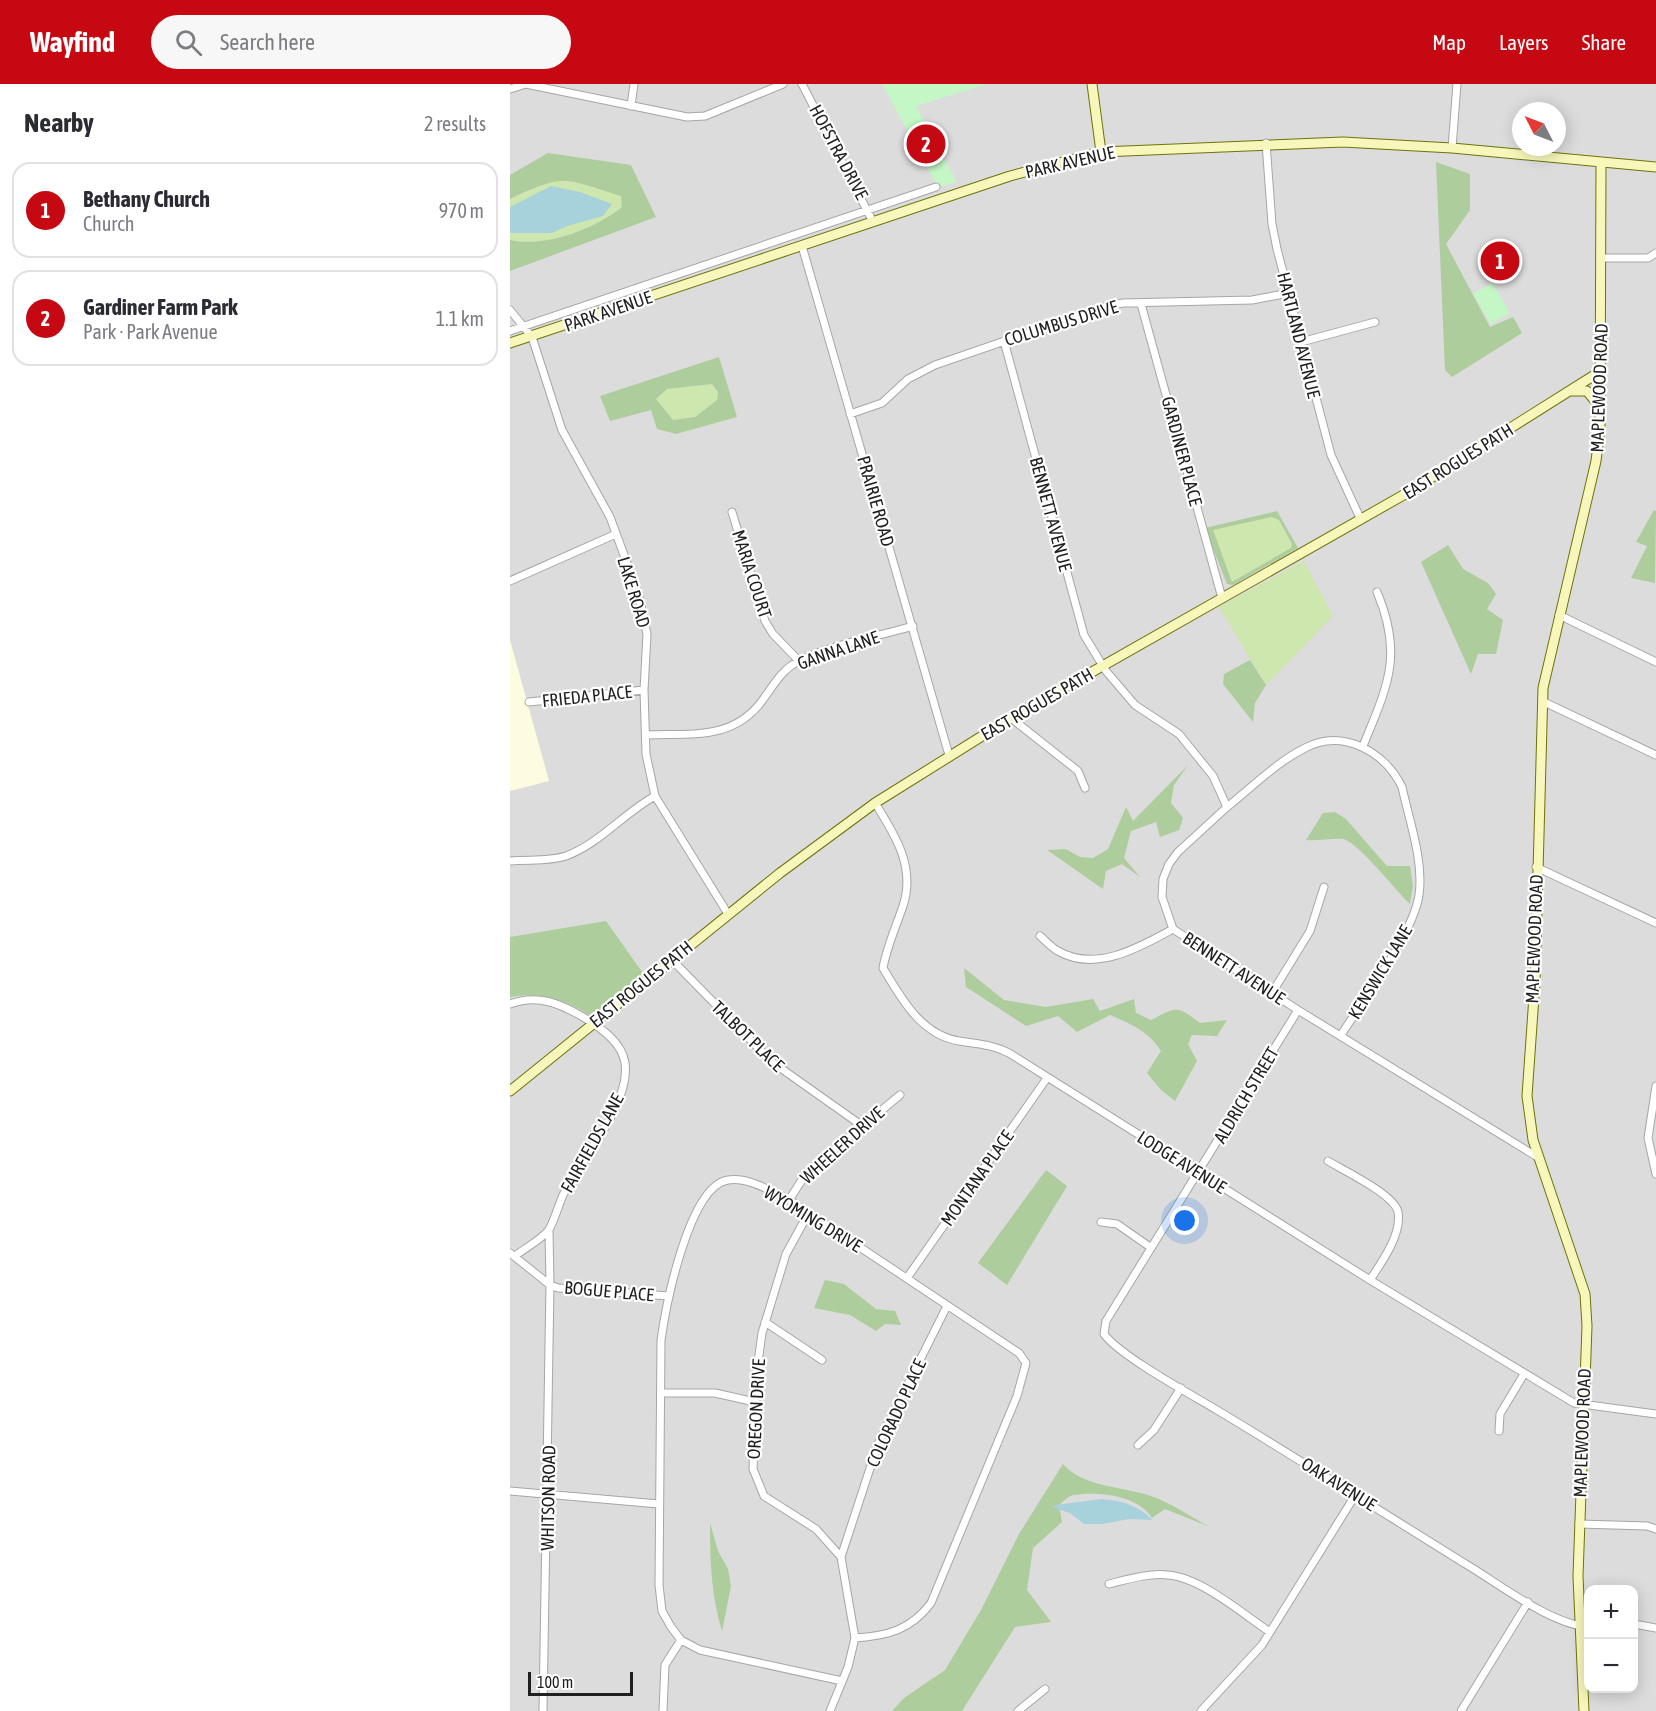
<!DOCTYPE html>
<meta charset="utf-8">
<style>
body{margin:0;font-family:"Asap Condensed",sans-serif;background:#f7f7f7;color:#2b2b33}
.controls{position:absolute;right:18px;bottom:18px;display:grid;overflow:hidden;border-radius:12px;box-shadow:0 3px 15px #0003}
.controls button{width:54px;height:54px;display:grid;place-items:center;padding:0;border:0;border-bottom:2px solid #e1e1e2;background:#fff;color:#2b2b33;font:30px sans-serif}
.compass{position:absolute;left:1002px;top:18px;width:54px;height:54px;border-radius:50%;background:#fff;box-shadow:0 3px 15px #0003;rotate:312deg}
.scale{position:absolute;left:18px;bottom:15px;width:105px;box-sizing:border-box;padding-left:6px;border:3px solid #1f1f1f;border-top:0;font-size:16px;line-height:21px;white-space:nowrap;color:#1f1f1f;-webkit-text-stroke:4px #fff;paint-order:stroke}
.you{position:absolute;left:675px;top:1137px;width:21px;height:21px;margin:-15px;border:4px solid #fff;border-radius:50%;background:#1a73e8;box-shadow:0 0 0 9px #1a73e833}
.badge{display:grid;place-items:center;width:39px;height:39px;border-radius:50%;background:#c60812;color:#fff;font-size:20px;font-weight:700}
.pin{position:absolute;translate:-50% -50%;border:3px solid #fff;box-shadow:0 2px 6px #0006}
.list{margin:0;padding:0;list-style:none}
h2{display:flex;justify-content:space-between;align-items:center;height:78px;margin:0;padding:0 24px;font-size:26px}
h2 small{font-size:20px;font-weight:400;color:#7c7c81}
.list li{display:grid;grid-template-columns:39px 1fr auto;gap:18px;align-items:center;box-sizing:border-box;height:96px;margin:0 12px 12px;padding:0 12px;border:2px solid #e1e1e2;border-radius:18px}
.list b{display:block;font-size:22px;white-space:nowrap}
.list p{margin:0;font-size:20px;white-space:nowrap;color:#7c7c81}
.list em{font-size:20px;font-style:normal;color:#7c7c81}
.icon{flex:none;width:33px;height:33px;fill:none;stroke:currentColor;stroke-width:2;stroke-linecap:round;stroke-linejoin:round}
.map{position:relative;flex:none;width:1146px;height:1627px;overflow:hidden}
header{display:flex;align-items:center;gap:36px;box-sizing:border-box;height:84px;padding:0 30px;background:#c60812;color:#fff}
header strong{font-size:28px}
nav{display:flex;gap:33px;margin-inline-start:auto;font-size:21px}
.search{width:420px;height:54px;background:#f7f7f7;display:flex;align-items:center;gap:15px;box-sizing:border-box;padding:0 21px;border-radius:33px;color:#7c7c81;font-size:22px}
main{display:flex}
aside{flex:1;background:#fff}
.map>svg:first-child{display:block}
.residential{fill:#dddcdc;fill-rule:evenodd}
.education{fill:#fefce0}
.grass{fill:#cde7ae}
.forest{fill:#adcd9c;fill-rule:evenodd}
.park{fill:#c5f7c6}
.water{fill:#a8d2db}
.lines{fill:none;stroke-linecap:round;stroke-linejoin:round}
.street-casing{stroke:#a6a6a6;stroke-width:9}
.secondary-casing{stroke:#6d7309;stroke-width:11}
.street{stroke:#fff;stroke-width:7}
.secondary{stroke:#f7f7bc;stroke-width:9}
.labels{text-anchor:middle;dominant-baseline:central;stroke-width:4.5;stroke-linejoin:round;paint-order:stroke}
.street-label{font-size:18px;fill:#1f1f1f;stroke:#fff}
</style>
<header>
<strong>Wayfind</strong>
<div class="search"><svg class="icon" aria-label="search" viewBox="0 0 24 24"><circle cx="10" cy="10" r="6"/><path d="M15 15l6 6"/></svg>Search here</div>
<nav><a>Map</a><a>Layers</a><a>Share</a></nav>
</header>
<main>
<aside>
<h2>Nearby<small>2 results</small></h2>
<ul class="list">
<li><span class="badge">1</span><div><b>Bethany Church</b><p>Church</p></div><em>970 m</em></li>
<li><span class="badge">2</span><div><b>Gardiner Farm Park</b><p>Park · Park Avenue</p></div><em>1.1 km</em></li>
</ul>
</aside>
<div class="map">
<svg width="1146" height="1627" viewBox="0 0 1146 1627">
<rect width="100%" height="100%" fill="#efece6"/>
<path class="residential" d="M0 0H1146V1627H0ZM1011 27H1047V63H1011ZM1078 1506H1124V1604H1078Z"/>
<path class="education" d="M0 556 39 697 0 707Z"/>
<path class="grass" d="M45 96 78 100 111 112 112 123C84 145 35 164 0 156V115Z
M202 300 208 308 207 316 185 333 163 336 146 315 157 305Z
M762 433 769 436 782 460 781 464 722 498 702 446Z
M794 477 823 532 756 601 709 523Z"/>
<path class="forest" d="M38 69 121 81 146 133 0 187V156C35 164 85 145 112 123L111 112C55 95 56 88 0 115V91Z
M926 78 960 90V126L936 160 980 243 1003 233 1012 249 942 293 935 286Z
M209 273 227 333 166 350 147 345 141 326 100 337 90 312ZM202 300 208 308 207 316 185 333 163 336 146 315 157 305Z
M1144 426 1146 427 1145 499 1121 494 1137 462 1126 458Z
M767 427 788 464 723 501 717 500 695 444ZM762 433 769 436 782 460 781 464 722 498 703 446Z
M938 461 953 485 978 499 986 510 977 525 993 536 986 570H968L961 590 911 478Z
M740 576 756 601 745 619 743 638 713 600 714 590Z
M678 681 664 701 661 719 673 734 669 746 650 753 646 738 621 747 614 774 630 793 612 780 596 787 593 805 537 766 556 765 570 773 583 774 598 765 616 723 623 737Z
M825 728 836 735 877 782H900L903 802 900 820C887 808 847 757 833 755 822 754 808 757 796 756L813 729Z
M96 837 135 892 83 933C56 916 33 907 0 913V853Z
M454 884 494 916 536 923 583 915 590 927 624 915 626 929 641 936C667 923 666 921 690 939L717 936 707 952 682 951 678 960 687 977 665 1017 651 1006 637 989 651 967C638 947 621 940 600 931L567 948 548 932 516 942 456 903Z
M536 1086 557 1102 497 1201 468 1179Z
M315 1196 334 1200 366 1225 385 1227 391 1241 375 1240 366 1247 340 1231 304 1224Z
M553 1380C574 1404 612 1402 641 1412 661 1419 681 1433 700 1443L655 1425 642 1434C629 1412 589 1407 565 1411 559 1411 554 1417 549 1421L552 1438 523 1464 517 1506 541 1538 505 1543 452 1627H382L394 1614 435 1586 471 1526 509 1450Z
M200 1439 208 1467 218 1485 221 1502 212 1547C201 1510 200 1477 200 1439Z"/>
<path class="park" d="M372 0H477L406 22 447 98 428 103Z
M982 199 1000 229 981 240 963 210Z"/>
<path class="water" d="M41 102 70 108 102 120 93 132 57 142 42 149H0V123Z
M592 1415C613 1417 627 1421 643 1436L619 1435 593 1440H574L560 1429 544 1424 545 1421Z"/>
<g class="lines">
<g class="street-casing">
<path id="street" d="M292 0 363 138
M0 5 16 0 177 33 195 32 273 0
M121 22 124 0
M756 59 762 140 767 165 821 371 851 436
M942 64 947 0
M292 162 439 671
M1091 174H1138L1146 169
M631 220 712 514
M0 226 22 253 52 346 100 433 128 509 137 550 134 606 136 670 145 712 218 830
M0 247 426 103
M494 257 574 551 596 587 625 621 669 650 703 692 717 723 668 768 659 780 653 795 652 813 663 845 788 926 1029 1074
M791 258 865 238
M340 330 372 319 398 295 425 281 597 222 613 219 742 216 779 209
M222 428 255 537 263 550 289 577
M0 497 106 450
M1049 531 1146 578
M1032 617 1146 671
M19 618 134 606
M501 634 568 687 575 704
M136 651C180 649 222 657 252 617 263 602 272 585 289 577 324 560 366 553 403 542
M853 662C877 603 894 572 867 508
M365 719C385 751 406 783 393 822 386 843 377 862 373 884 391 914 411 951 449 957 467 960 481 960 499 969L860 1196 1064 1319 1146 1330
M717 723C742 703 767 678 795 664 833 644 875 668 892 703 899 736 914 777 909 811 904 848 852 918 831 951
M0 777C19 775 38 778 56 772 89 760 114 729 145 712
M1026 783 1146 839
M530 852C536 857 542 864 548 867 586 889 630 863 663 845
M162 876 262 978 351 1041
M762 909 800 847 814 803
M0 920C28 910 49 919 73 933 90 943 112 958 115 979 121 1019 72 1075 54 1109 49 1119 43 1141 38 1147 29 1157 15 1164 5 1172
M788 926 596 1237 594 1250C610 1272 680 1310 707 1326 790 1376 872 1428 954 1479 988 1499 1040 1540 1078 1543
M1146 1002 1138 1054 1146 1090
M818 1077C833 1086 885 1111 888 1128 892 1151 871 1179 860 1196
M279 1116 297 1088 390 1011
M298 1130 276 1170 252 1249 247 1286 243 1385 254 1412 306 1445 331 1473 345 1554 338 1583 320 1627
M591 1138 607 1140 640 1163
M39 1146 40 1201 48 1204 159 1212
M0 1169 40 1201 33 1627
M397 1194 537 994
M255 1238 312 1276
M151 1309H205L245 1318
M989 1347 990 1330 1014 1290
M628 1361 644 1346 671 1304
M0 1407 149 1420
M1069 1440 1137 1442 1146 1445
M331 1473 368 1360 437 1222
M599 1500C619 1495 638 1489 658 1491 690 1493 733 1530 760 1548
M1124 1540 1146 1544
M332 1597 190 1566 171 1556 161 1543 152 1527 149 1501 151 1256C156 1221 179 1102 218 1096 239 1093 261 1107 279 1116L509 1269 516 1279 507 1312 421 1519C401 1546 377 1552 345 1554
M153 1627 155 1581 171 1556
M508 1627 535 1605
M691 1627 752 1561 846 1410
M951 1627 1018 1518"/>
</g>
<g class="secondary-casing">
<path id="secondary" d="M582 0 591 68
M0 259 500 92 591 68 833 58 942 64 1146 83
M1061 307H1077L1090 323
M0 1007 270 789 365 719 501 634 897 409 1091 287
M1074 1627 1068 1492 1077 1242 1075 1210 1023 1056 1017 1012 1025 898 1033 604 1086 377 1090 344 1091 80"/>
</g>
<use href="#street" class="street"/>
<use href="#secondary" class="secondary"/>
</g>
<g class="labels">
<g class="street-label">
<text transform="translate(329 68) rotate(62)">HOFSTRA DRIVE</text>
<text transform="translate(560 78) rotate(-13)">PARK AVENUE</text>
<text transform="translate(98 227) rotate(-19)">PARK AVENUE</text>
<text transform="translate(551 239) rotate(-17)">COLUMBUS DRIVE</text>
<text transform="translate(789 251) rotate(76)">HARTLAND AVENUE</text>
<text transform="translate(1089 304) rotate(-88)">MAPLEWOOD ROAD</text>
<text transform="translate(672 367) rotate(75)">GARDINER PLACE</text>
<text transform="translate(948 377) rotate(-32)">EAST ROGUES PATH</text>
<text transform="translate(366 417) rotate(74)">PRAIRIE ROAD</text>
<text transform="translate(541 430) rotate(75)">BENNETT AVENUE</text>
<text transform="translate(242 490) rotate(72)">MARIA COURT</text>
<text transform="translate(124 508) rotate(73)">LAKE ROAD</text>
<text transform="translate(328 566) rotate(-19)">GANNA LANE</text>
<text transform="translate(77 612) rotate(-6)">FRIEDA PLACE</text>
<text transform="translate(527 620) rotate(-30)">EAST ROGUES PATH</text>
<text transform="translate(1024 855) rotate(-88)">MAPLEWOOD ROAD</text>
<text transform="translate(724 884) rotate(33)">BENNETT AVENUE</text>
<text transform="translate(870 888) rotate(-59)">KENSWICK LANE</text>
<text transform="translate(131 900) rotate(-39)">EAST ROGUES PATH</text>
<text transform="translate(238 952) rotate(44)">TALBOT PLACE</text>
<text transform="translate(736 1011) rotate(-59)">ALDRICH STREET</text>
<text transform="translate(82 1059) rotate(-61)">FAIRFIELDS LANE</text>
<text transform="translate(332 1061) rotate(-42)">WHEELER DRIVE</text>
<text transform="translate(672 1078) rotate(32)">LODGE AVENUE</text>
<text transform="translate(467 1094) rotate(-55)">MONTANA PLACE</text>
<text transform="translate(303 1135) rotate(31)">WYOMING DRIVE</text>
<text transform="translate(99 1207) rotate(5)">BOGUE PLACE</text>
<text transform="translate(246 1325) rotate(-87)">OREGON DRIVE</text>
<text transform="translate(386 1329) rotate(-65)">COLORADO PLACE</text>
<text transform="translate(1072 1349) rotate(-88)">MAPLEWOOD ROAD</text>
<text transform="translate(829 1400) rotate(32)">OAK AVENUE</text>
<text transform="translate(38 1414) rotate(-89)">WHITSON ROAD</text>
</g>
</g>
</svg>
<div class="controls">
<button>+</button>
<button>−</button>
</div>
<svg class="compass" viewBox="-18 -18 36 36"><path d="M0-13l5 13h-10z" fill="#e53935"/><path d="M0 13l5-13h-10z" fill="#7c7c81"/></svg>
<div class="scale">100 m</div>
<div class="you"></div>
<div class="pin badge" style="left:990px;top:177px">1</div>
<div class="pin badge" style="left:416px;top:60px">2</div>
</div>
</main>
